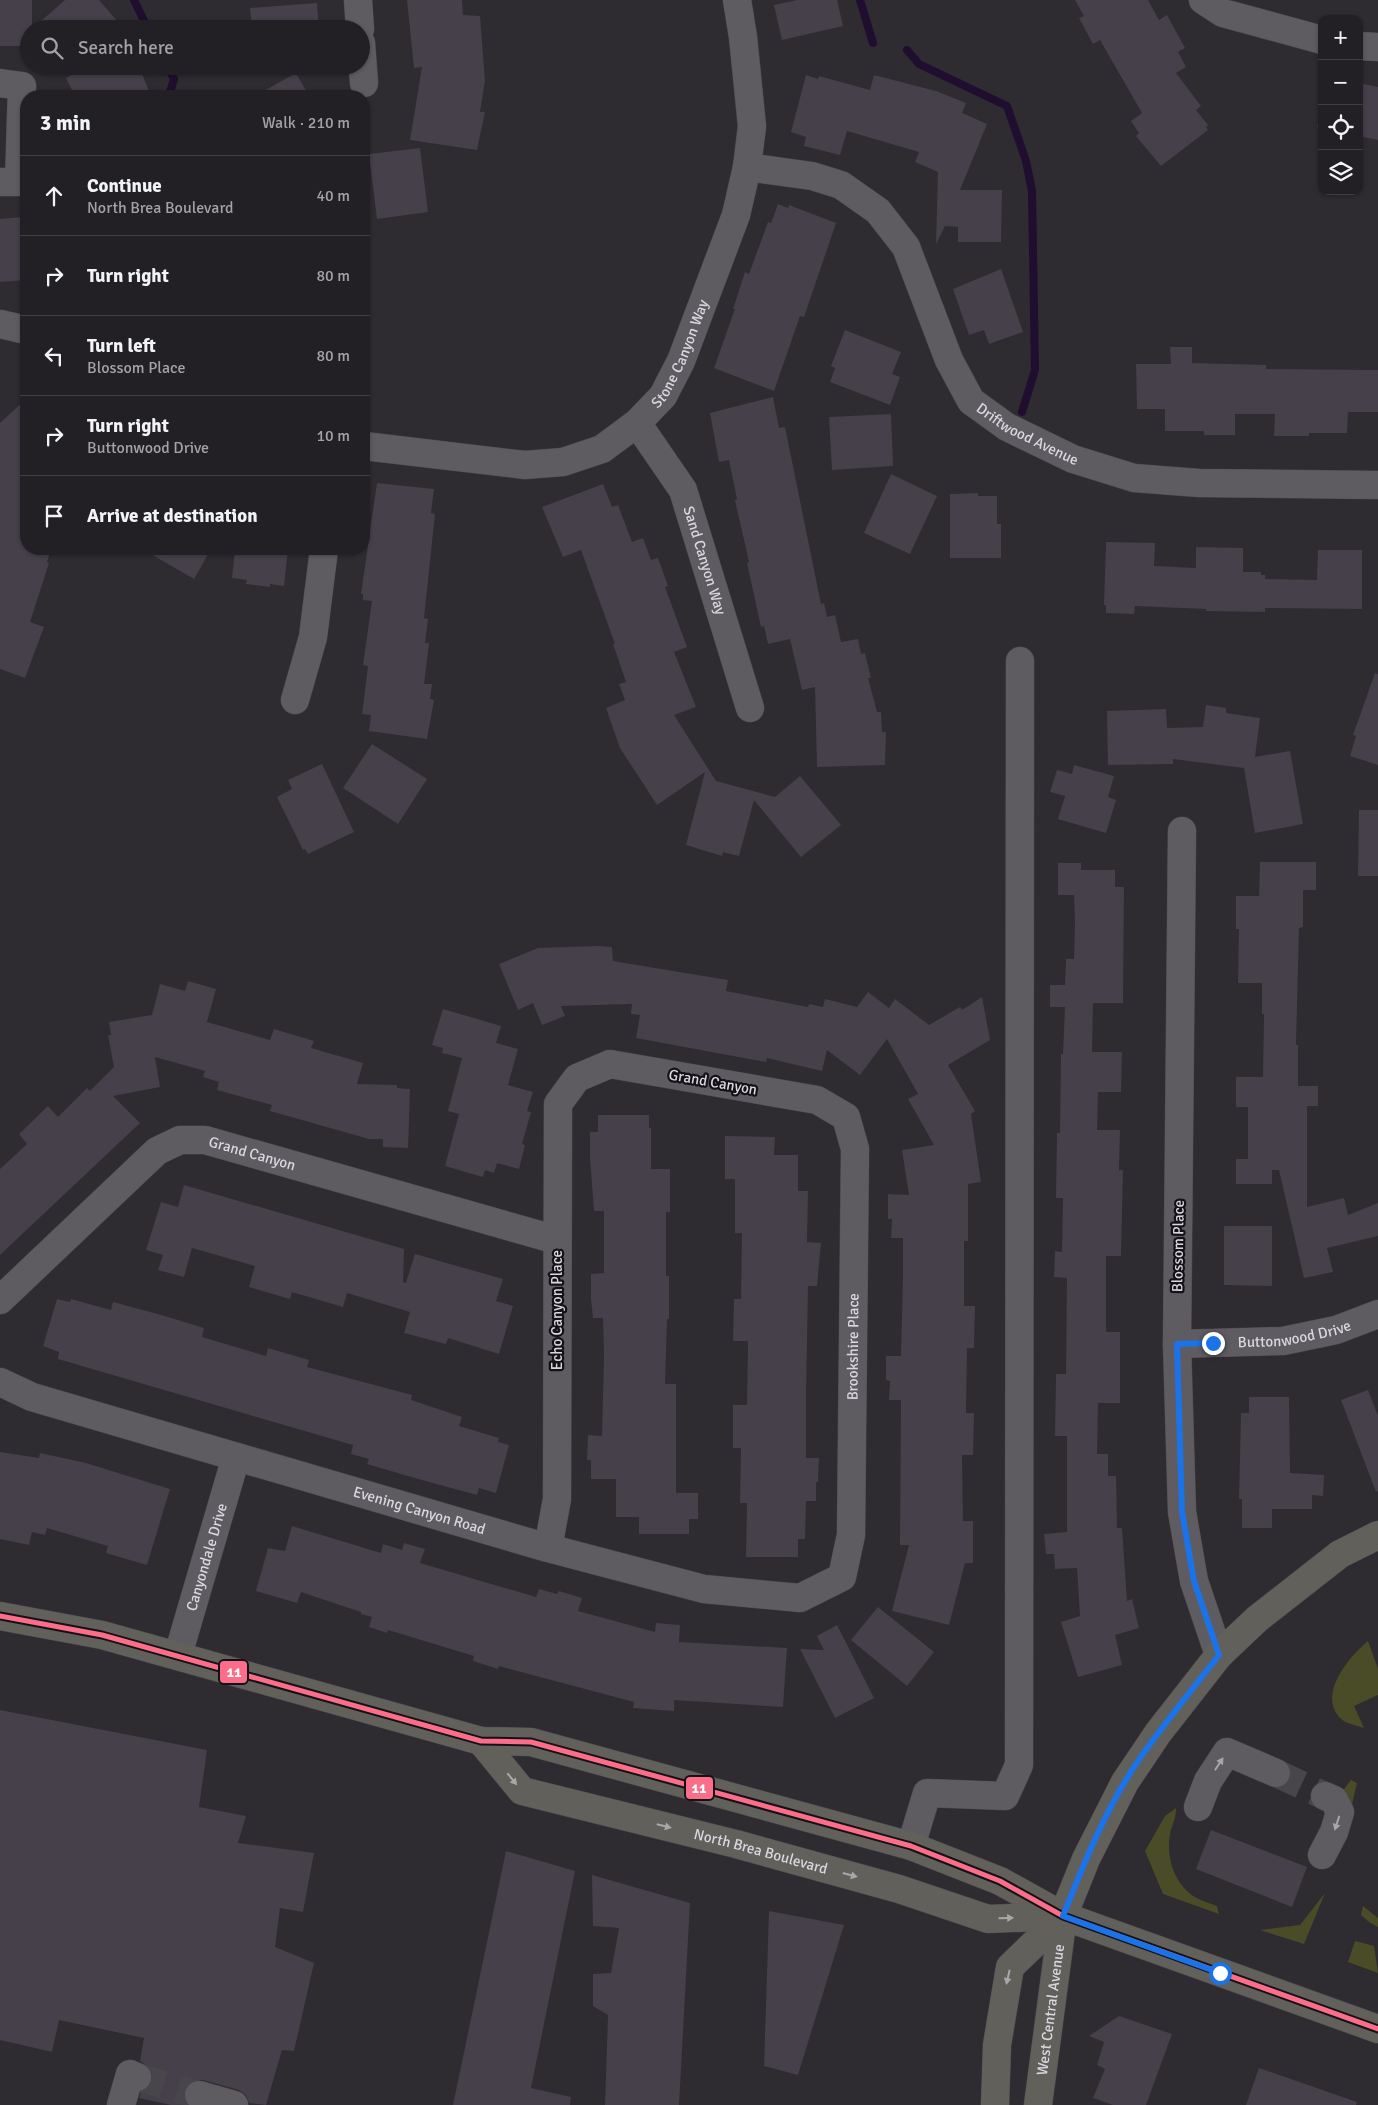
<!DOCTYPE html>
<meta charset="utf-8">
<style>
body{margin:0;font-family:Signika,sans-serif;background:#2e2d32;color:#f1f3f6}
.controls{position:absolute;right:15px;top:15px;display:grid;overflow:hidden;border-radius:10px;box-shadow:0 1px 4px #0004}
.controls button{width:45px;height:45px;display:grid;place-items:center;padding:0;border:0;border-bottom:1px solid #3f3e42;background:#222025;color:#f1f3f6;font:25px sans-serif}
.stop{position:absolute;width:15px;height:15px;margin:-11px;border:4px solid #1a73e8;border-radius:50%;background:#fff}
.stop.end{background:#1a73e8;border-color:#fff;box-shadow:0 1px 5px #0008}
.list{margin:0;padding:0;list-style:none}
h2{display:flex;justify-content:space-between;align-items:center;height:65px;margin:0;padding:0 20px;font-size:21px}
h2 small{font-size:16px;font-weight:400;color:#a2a3a7}
.list li{display:grid;grid-template-columns:32px 1fr auto;gap:15px;align-items:center;box-sizing:border-box;height:80px;padding:0 20px;border-top:1px solid #3f3e42}
.list b{display:block;font-size:19px;white-space:nowrap}
.list p{margin:0;font-size:16px;white-space:nowrap;color:#a2a3a7}
.list em{font-size:16px;font-style:normal;color:#a2a3a7}
.icon{flex:none;width:28px;height:28px;fill:none;stroke:currentColor;stroke-width:2;stroke-linecap:round;stroke-linejoin:round}
.map{position:relative;flex:none;width:1378px;height:2105px;overflow:hidden}
.search{position:absolute;background:#222025;box-shadow:0 1px 4px #0004;left:20px;top:20px;width:350px;height:55px;display:flex;align-items:center;gap:12px;box-sizing:border-box;padding:0 18px;border-radius:28px;color:#a2a3a7;font-size:19px}
.panel{position:absolute;background:#222025;box-shadow:0 1px 4px #0004;left:20px;top:90px;width:350px;height:465px;border-radius:20px}
.map>svg:first-child{display:block}
.green{fill:#4a4c27}
.lines{fill:none;stroke-linecap:round;stroke-linejoin:round}
.stream{stroke:#1f0e2f;stroke-width:8}
.building{fill:#45404a}
.minor-tunnel{stroke:#48454b;stroke-width:28;stroke-dasharray:28 14;stroke-linecap:butt}
.minor-casing{stroke:#49474c;stroke-width:29}
.major-casing{stroke:#49474c;stroke-width:29}
.minor{stroke:#5e5c61;stroke-width:28}
.major{stroke:#61605b;stroke-width:28}
.bus-1-casing{stroke:#141217;stroke-width:9}
.bus-1{stroke:#fb6d88;stroke-width:5}
.oneway{fill:#a8a6ad}
.oneway2{fill:#aaa7aa}
.route{stroke:#1a73e8;stroke-width:6}
.labels{text-anchor:middle;dominant-baseline:central;stroke-width:4.5;stroke-linejoin:round;paint-order:stroke}
.street-label{font-size:15px;fill:#dad7df;stroke:#141217}
.line-badge{stroke:#141217;stroke-width:2}
.badge-label{font-size:14px;text-anchor:middle;font-weight:bold;fill:#fff}
</style>
<div class="map">
<svg width="1378" height="2105" viewBox="0 0 1378 2105">
<rect width="100%" height="100%" fill="#2e2b31"/>
<path class="green" d="M1368 1641 1378 1669V1695L1354 1706 1364 1728C1356 1725 1345 1724 1339 1717 1318 1693 1350 1656 1368 1641Z
M1351 1780 1357 1783 1351 1809 1341 1793Z
M1176 1808C1176 1820 1172 1824 1170 1834 1166 1857 1174 1884 1195 1897 1202 1901 1210 1903 1217 1906L1219 1914 1163 1894 1145 1851 1165 1816Z
M1325 1893 1304 1944 1260 1930 1300 1925Z
M1363 1906 1378 1918V1927L1369 1922 1361 1915Z
M1355 1941 1374 1946 1378 1973 1348 1962Z"/>
<g class="lines">
<path class="stream" d="M134 0 148 29
M860 0 873 43
M907 50 919 64 1007 106 1026 161 1032 191 1035 370 1022 412
M167 66 174 79 169 96"/>
</g>
<path class="building" d="M0 0H32V29H29V46H0Z
M65 0H99L124 29H32Z
M407 0H462L463 15 480 16 485 81 480 112H485L477 150 410 140 422 67 414 68Z
M797 0H837L843 26 782 40 774 5Z
M1075 0H1148L1159 20 1167 15 1185 48 1178 52 1186 67 1176 73 1201 106 1196 110 1208 125 1206 127 1208 130 1161 166 1136 136 1139 133 1131 121 1142 113 1100 40 1093 44 1079 18 1084 16Z
M317 3 319 29H252L250 8Z
M88 66H139L151 96H75L66 78Z
M296 73 309 96H255Z
M806 75 818 79 819 76 870 90 874 75 936 91 966 103 962 113 987 124 960 190H1002L1001 242H958V227L945 226 936 244 938 172 915 162 919 152 847 131 840 155 804 146 806 137 791 132Z
M1359 83 1378 87V140L1359 136Z
M1322 105V128L1317 127Z
M420 148 428 212 377 219 369 154Z
M778 204 788 208 789 205 836 223 804 317 800 316 774 391 714 368 735 309H733L745 272 749 274 768 222 771 223Z
M23 217 26 280 0 282V219Z
M1001 269 1023 332 989 344 984 330 969 335 953 289Z
M845 330 901 352 892 374 900 377 890 405 830 382 835 368 831 366Z
M1170 347H1192V363L1266 365V369L1378 370V412H1348L1347 433H1309V436H1274L1275 414H1235V435H1204V431H1165V409H1137L1136 364H1171Z
M773 397 779 428 785 427 821 604 824 603 827 617 835 615 841 642 858 639 861 654 865 653 871 678H868L877 712H881L882 732H886L885 765 817 767 815 687 802 690 790 639 768 644 764 626 761 627 747 563 749 562 735 500 737 499 729 460 719 462 710 413Z
M26 399V549H51L47 562 49 563 30 622 44 627 25 678 0 669V423Z
M891 414 893 466 832 470 829 417Z
M891 474 937 496 910 554 864 533Z
M377 483 434 489 431 513 435 514 424 618 428 619 425 643H429L424 684H432L430 699 434 700 427 739 369 731 371 715 362 714 368 666 363 665 372 601 363 600V594H361Z
M603 484 612 507 618 505 632 542 643 538 651 560 658 558 668 586 665 587 687 647 674 652 696 707 674 715 716 781 775 797 800 776 841 825 801 857 754 800 739 856 723 852 722 856 686 845 705 772 657 805 620 748 606 708 625 700 619 684 626 682 613 644H615L581 550 563 557 542 507Z
M978 493V496H997V524H1001V558H950V494Z
M1106 542 1155 543 1154 566 1196 568V547L1243 548V572H1261V575H1265V579L1317 580 1318 550H1362V609L1265 608V612L1206 611V609L1135 606 1134 614 1106 613V605H1104Z
M142 549H211L194 579Z
M235 549H288L284 586 270 584V587L246 584 247 580 232 578Z
M1375 673 1378 674V765L1350 756 1356 736 1353 735Z
M1206 705 1226 708V713L1260 718 1255 757 1290 751 1303 824 1255 833 1244 768 1173 759V764L1108 765 1107 711 1166 709 1167 728 1203 727Z
M372 744 427 779 398 824 343 788Z
M322 764 354 832 308 854 305 849 303 850 277 797 292 789 288 780Z
M1074 765 1114 776 1108 797 1116 800 1106 833 1058 819 1065 796 1050 792 1057 770 1072 774Z
M1359 810H1378V876H1358Z
M1260 862H1316V890H1303V927L1299 928 1296 1045H1298V1086H1318V1106H1307V1207L1344 1198 1348 1215 1378 1203V1236L1327 1248 1333 1272 1304 1278 1279 1170H1272V1184H1236V1159H1248V1107H1236V1077H1263L1264 1014H1262V983H1238L1239 929H1236V896H1259Z
M1058 863H1081V870H1115V887H1124L1123 1003H1093L1092 1052H1122L1121 1092H1098L1097 1130H1120L1119 1170H1123L1121 1256H1106V1332H1120V1403H1098L1097 1454H1108V1476H1116L1117 1528H1122L1127 1601 1132 1599 1139 1628 1115 1635 1122 1665 1078 1677 1061 1622 1080 1616 1077 1568 1055 1569 1054 1554H1046L1044 1534 1067 1532V1436H1055L1056 1374H1066L1067 1278 1054 1277 1055 1251 1062 1252 1063 1198H1056L1057 1133H1060L1061 1054H1063L1065 1007H1050V985H1065L1066 959H1074L1075 922 1074 895H1058Z
M597 946 612 947 613 961 728 980 726 991 808 1007 809 1004 823 1007 825 999 857 1007 868 992 889 1008 895 999 929 1025 960 1007 962 1010 982 997 990 1040 948 1065 975 1111 971 1114 981 1182 968 1184V1241H964V1306H975L974 1348H967L966 1413H974L973 1455H962L963 1521H973V1563H965L949 1625 892 1611 909 1545H900L901 1400H889L890 1381 886 1380V1356H901L903 1277V1238H891L892 1219H888V1194L909 1195 902 1150 934 1145 908 1099 918 1094 887 1039 860 1075 827 1050 822 1071 767 1058 766 1062 636 1038 640 1015 631 1014 632 1004 561 1006 565 1016 542 1025 533 1003 518 1010 499 964 538 948Z
M188 981 216 989 207 1022 270 1040 274 1029 314 1041 311 1048 363 1063 357 1084 397 1085V1088L410 1089 408 1148 383 1147V1139H369L270 1111 272 1105 217 1090 219 1082 203 1077 205 1071 155 1057 160 1087 113 1096 140 1123 0 1255V1169L27 1144 19 1134 48 1106 58 1117 87 1088 90 1091 114 1067 108 1035H111L109 1022 152 1015 160 984 185 991Z
M443 1009 501 1026 496 1043 518 1049 508 1085 533 1092 527 1111 531 1112 522 1144 525 1145 519 1169 497 1163 494 1173 485 1170 483 1177 445 1166 459 1114 448 1111 462 1058 442 1053 443 1048 432 1045Z
M598 1115H649V1128H651V1169H670V1212H666V1276H669V1319H667L665 1384H676V1493H698V1519H689V1534H639V1517H616V1479H591V1460H587L588 1435 602 1436 604 1356 603 1318H593L591 1299V1274L604 1273V1211H594L590 1158V1132H598Z
M725 1136 775 1137 774 1155H798V1191H808L807 1242 821 1243 817 1286H808L806 1396V1458H819L818 1482H816V1501H806L805 1539H798V1557H746L747 1503H740L741 1448H733V1405H747L748 1341H733L734 1299H741L742 1233H735V1179H725Z
M184 1185 404 1249 403 1282 406 1283 415 1254 503 1279 496 1301 513 1306 499 1354 448 1338 446 1344 404 1333 410 1312 347 1293 343 1307 292 1292 290 1299 249 1287 255 1266 192 1248 184 1277 158 1270 163 1255 146 1250 161 1202 178 1207Z
M1224 1226H1272V1286L1224 1285Z
M57 1299 70 1302 71 1299 111 1310 113 1302 165 1316 204 1328 202 1337 266 1356 268 1348 309 1360 307 1367 412 1395 411 1400 462 1417 459 1426 499 1438 498 1442 509 1445 496 1493 479 1488 477 1495 418 1479 367 1464 369 1459 351 1454 353 1445 58 1359 59 1352 43 1346Z
M1368 1390 1378 1416V1491L1376 1492 1341 1400Z
M1249 1397H1289L1290 1473 1324 1475 1323 1496 1312 1495V1509H1272V1528H1242V1499H1239L1241 1413H1249Z
M0 1452 39 1458 40 1453 86 1463 170 1489 147 1565 106 1553 108 1546 47 1528 45 1535 32 1532 29 1545 0 1539Z
M292 1526 381 1553 383 1544 402 1550 404 1543 425 1549 420 1563 536 1597 539 1589 557 1594 559 1591 582 1598 578 1611 655 1632 656 1623 680 1625 679 1642 787 1648 783 1707 674 1700V1711L633 1708 634 1702 499 1666 498 1669 473 1661 474 1656 388 1630 387 1633 369 1627 372 1617 361 1614V1612L301 1592 297 1603 256 1591 268 1548 285 1551Z
M878 1607 934 1652 907 1686 851 1640Z
M837 1625 874 1698 835 1718 800 1649 824 1650 817 1636Z
M0 1710 207 1750 199 1807 246 1816 238 1843 314 1853 303 1912 280 1908 275 1947 314 1963 294 2051 282 2050 266 2105 249 2103 246 2095 239 2090 203 2080H195L188 2084 184 2091V2098L187 2105H171L139 2098 141 2092 151 2084 153 2076 149 2067 140 2061 144 2038 59 2020 52 2052 0 2040Z
M1211 1830 1307 1867 1292 1907 1196 1869Z
M506 1851 575 1871 531 2088 571 2097 570 2105H453Z
M592 1875 690 1903 679 2105H605L608 2015 593 2006V1974L611 1973 619 1928 593 1926Z
M769 1911 844 1925 798 2075 764 2066Z
M1119 2016 1172 2034 1146 2105H1113L1093 2098 1105 2069 1097 2065 1104 2042 1089 2036Z
M1259 2068 1357 2102 1356 2105H1246Z"/>
<g class="lines">
<path class="minor-tunnel" d="M1276 1773 1325 1796
M137 2077 199 2095"/>
<g class="minor-casing">
<g id="minor">
<path d="M358 0 360 29"/>
<path d="M1203 0 1223 13 1322 40"/>
<path d="M361 43 364 83"/>
<path d="M1359 46 1378 47"/>
<path d="M0 83 22 86 19 182H0"/>
<path id="s1" d="M747 167 812 176 841 185 878 211 906 247 949 360 971 401 1007 427 1073 459 1134 478 1199 483 1378 485"/>
<path d="M0 324 26 330"/>
<path id="s2" d="M637 423 683 490 750 708"/>
<path id="s3" d="M364 446 525 465 563 462 602 449 637 423 663 396 681 361 736 215 747 167 752 126 743 37 737 0"/>
<path d="M295 700 313 637 324 549"/>
<path d="M1182 831 1177 1344 1182 1512 1194 1581 1219 1655"/>
<path id="s4" d="M0 1300 157 1151 180 1140H205L557 1240"/>
<path id="s5" d="M1177 1344 1283 1341 1336 1330 1378 1314"/>
<path id="s6" d="M0 1382 32 1397 548 1548 704 1589 800 1598 842 1577 851 1535 855 1149 846 1117 817 1100 610 1064 577 1078 558 1104 557 1499 548 1548"/>
<path id="s7" d="M178 1655 236 1457"/>
<path d="M1198 1807 1208 1781 1227 1752 1276 1773"/>
<path d="M911 1846 927 1793 1005 1796 1019 1765 1020 661"/>
<path d="M1322 1855 1334 1832 1340 1812 1334 1800 1325 1796"/>
<path d="M199 2095 234 2105"/>
<path d="M121 2105 130 2074 137 2077"/>
</g>
</g>
<g class="major-casing">
<g id="major">
<path d="M0 1616 102 1635 481 1741 531 1742 911 1846 1000 1881 1063 1916 1378 2029"/>
<path id="s8" d="M481 1741 522 1791 736 1844 899 1889 988 1919 1063 1916"/>
<path d="M995 2105 997 2045 1010 1967 1063 1916"/>
<path id="s9" d="M1038 2105 1063 1916 1086 1859 1125 1782 1158 1733 1219 1655 1257 1619 1340 1554 1378 1535"/>
</g>
</g>
<use href="#minor" class="minor"/>
<use href="#major" class="major"/>
<g class="bus-1-casing">
<path id="bus-1" d="M0 1616 102 1635 481 1741 531 1742 911 1846 1000 1881 1063 1916 1378 2029"/>
</g>
<use href="#bus-1" class="bus-1"/>
</g>
<defs><path id="oneway-solid" d="M-6-.8H1V-3.2L6.5 0L1 3.2V.8H-6Z" transform="scale(1.25)"/></defs>
<g class="oneway">
<use href="#oneway-solid" transform="translate(1219 1764) rotate(-57)"/>
<use href="#oneway-solid" transform="translate(1337 1823) rotate(108)"/>
</g>
<g class="oneway2">
<use href="#oneway-solid" transform="translate(512 1779) rotate(51)"/>
<use href="#oneway-solid" transform="translate(664 1826) rotate(14)"/>
<use href="#oneway-solid" transform="translate(850 1875) rotate(15)"/>
<use href="#oneway-solid" transform="translate(1006 1918) rotate(-2)"/>
<use href="#oneway-solid" transform="translate(1008 1977) rotate(103)"/>
</g>
<g class="lines">
<path class="route" d="M1213 1343 1177 1344 1182 1512 1194 1581 1219 1655C1192 1690 1163 1725 1138 1761 1106 1808 1084 1863 1063 1916L1220 1973"/>
</g>
<g class="labels">
<g class="street-label">
<text stroke="none"><textPath href="#s3" startOffset="368">Stone Canyon Way</textPath></text>
<text stroke="none"><textPath href="#s1" startOffset="420">Driftwood Avenue</textPath></text>
<text stroke="none"><textPath href="#s2" startOffset="155">Sand Canyon Way</textPath></text>
<text transform="translate(713 1082) rotate(10)">Grand Canyon</text>
<text stroke="none"><textPath href="#s4" startOffset="316">Grand Canyon</textPath></text>
<text transform="translate(1178 1246) rotate(-89)">Blossom Place</text>
<text transform="translate(557 1310) rotate(-90)">Echo Canyon Place</text>
<text stroke="none"><textPath href="#s5" startOffset="118">Buttonwood Drive</textPath></text>
<text stroke="none"><textPath href="#s6" startOffset="1109">Brookshire Place</textPath></text>
<text stroke="none"><textPath href="#s6" startOffset="439">Evening Canyon Road</textPath></text>
<text stroke="none"><textPath href="#s7" startOffset="102">Canyondale Drive</textPath></text>
<text stroke="none"><textPath href="#s8" startOffset="311">North Brea Boulevard</textPath></text>
<text stroke="none"><textPath href="#s9" startOffset="96">West Central Avenue</textPath></text>
</g>
</g>
<g class="line-badge">
<rect x="219" y="1660" width="29" height="24" rx="5" fill="#fb6d88"/>
<rect x="685" y="1776" width="29" height="24" rx="5" fill="#fb6d88"/>
</g>
<g class="badge-label">
<text x="234" y="1677">11</text>
<text x="699" y="1793">11</text>
</g>
</svg>
<div class="controls">
<button>+</button>
<button>−</button>
<button><svg class="icon" aria-label="locate" viewBox="0 0 24 24"><circle cx="12" cy="12" r="6"/><path d="M12 2v4M12 18v4M2 12h4M18 12h4"/></svg></button>
<button><svg class="icon" aria-label="layers" viewBox="0 0 24 24"><path d="M12 4l9 5-9 5-9-5zM3 14l9 5 9-5"/></svg></button>
</div>
<div class="stop" style="left:1220px;top:1973px"></div>
<div class="stop end" style="left:1213px;top:1343px"></div>
<div class="search"><svg class="icon" aria-label="search" viewBox="0 0 24 24"><circle cx="10" cy="10" r="6"/><path d="M15 15l6 6"/></svg>Search here</div>
<section class="panel">
<h2>3 min<small>Walk · 210 m</small></h2>
<ul class="list">
<li><svg class="icon" aria-label="ahead" viewBox="0 0 24 24"><path d="M12 20V5M6 11l6-6 6 6"/></svg><div><b>Continue</b><p>North Brea Boulevard</p></div><em>40 m</em></li>
<li><svg class="icon" aria-label="right" viewBox="0 0 24 24"><path d="M7 20v-9h11M14 6l5 5-5 5"/></svg><div><b>Turn right</b></div><em>80 m</em></li>
<li><svg class="icon" aria-label="left" viewBox="0 0 24 24"><path d="M17 20v-9H6M10 6l-5 5 5 5"/></svg><div><b>Turn left</b><p>Blossom Place</p></div><em>80 m</em></li>
<li><svg class="icon" aria-label="right" viewBox="0 0 24 24"><path d="M7 20v-9h11M14 6l5 5-5 5"/></svg><div><b>Turn right</b><p>Buttonwood Drive</p></div><em>10 m</em></li>
<li><svg class="icon" aria-label="arrive" viewBox="0 0 24 24"><path d="M6 21V4h12l-3 4 3 4H6"/></svg><div><b>Arrive at destination</b></div></li>
</ul>
</section>
</div>
